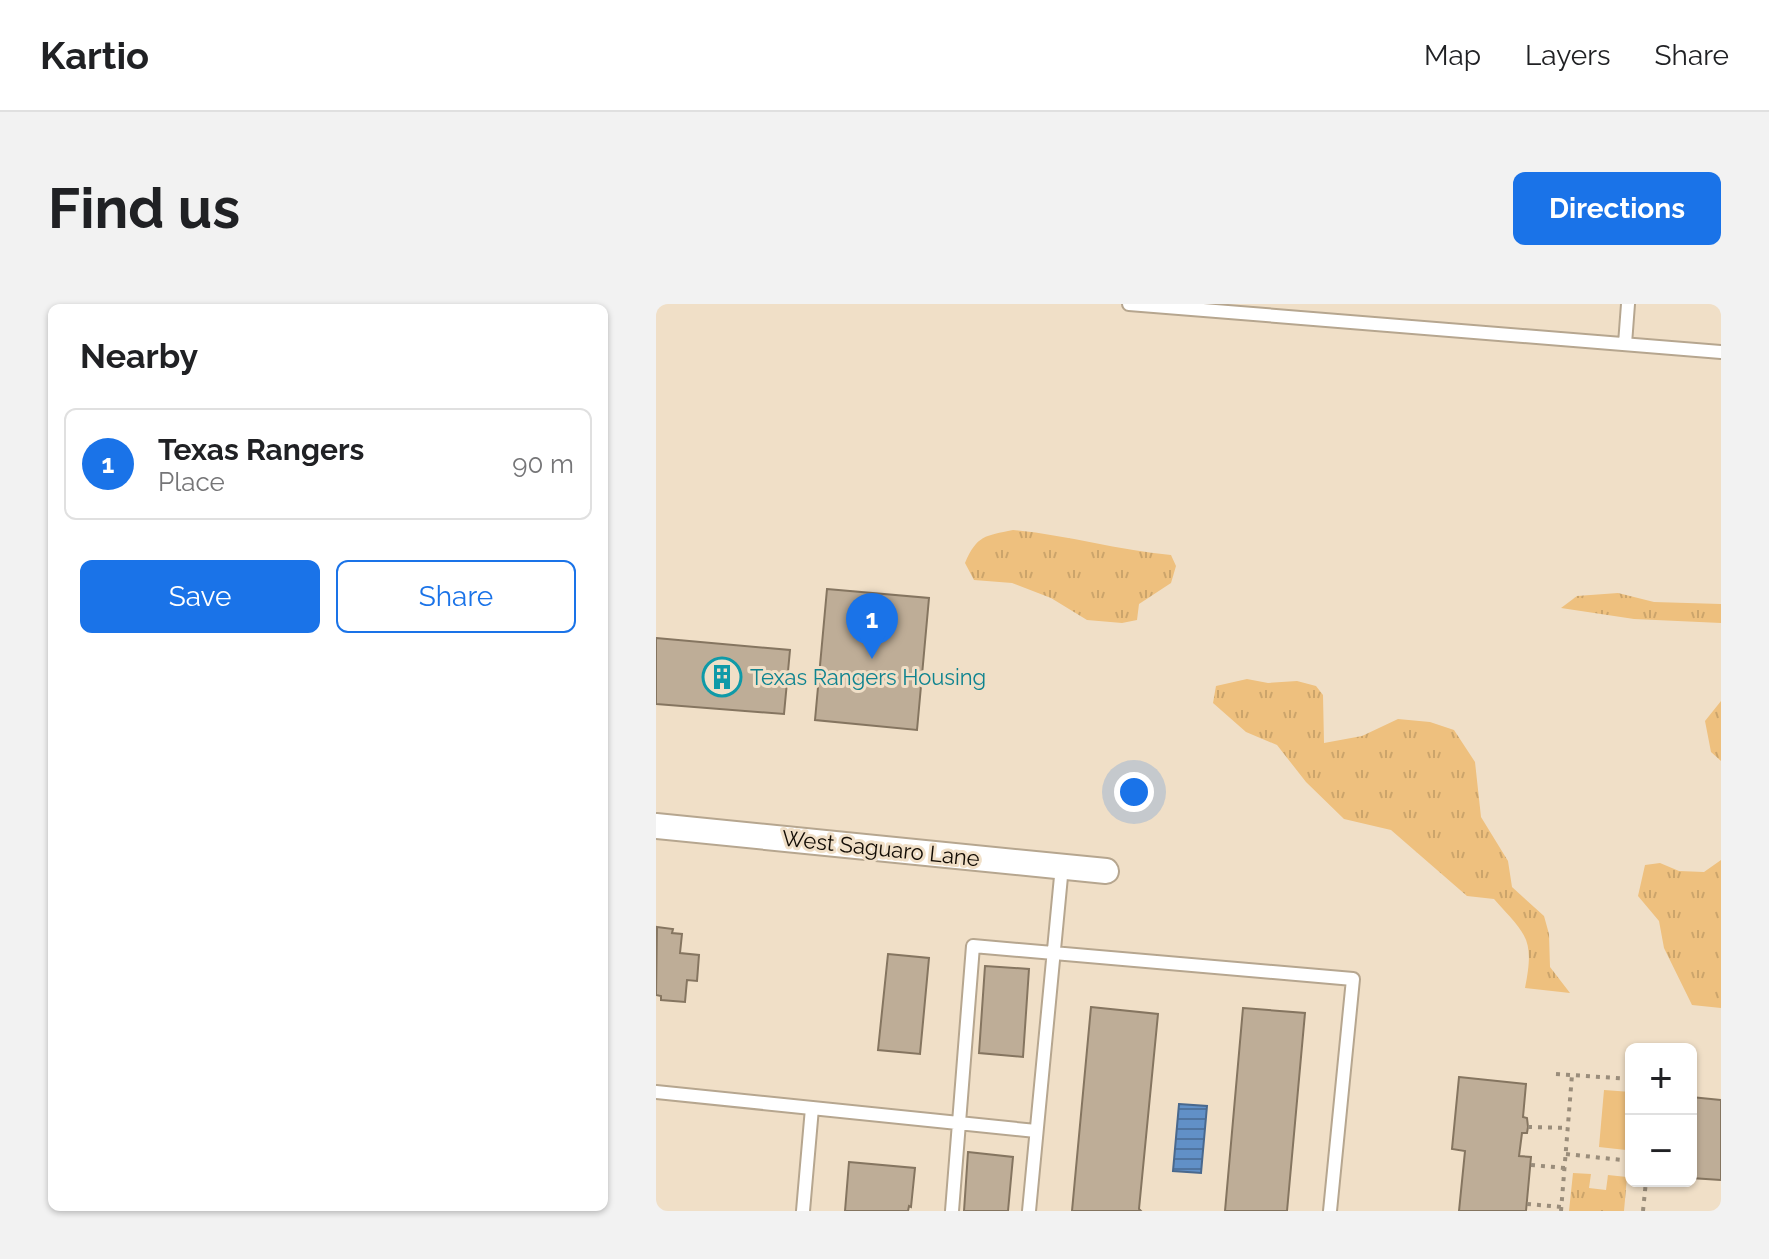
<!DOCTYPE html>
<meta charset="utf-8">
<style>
body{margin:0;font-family:Raleway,sans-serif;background:#f2f2f2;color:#202124}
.controls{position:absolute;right:24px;bottom:24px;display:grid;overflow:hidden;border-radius:12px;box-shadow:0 2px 6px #0004}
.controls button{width:72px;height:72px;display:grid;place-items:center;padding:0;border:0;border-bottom:2px solid #e0e0e0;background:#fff;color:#202124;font:40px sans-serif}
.you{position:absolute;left:478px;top:488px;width:28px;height:28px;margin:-20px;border:6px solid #fff;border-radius:50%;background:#1a73e8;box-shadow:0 0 0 12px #1a73e833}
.badge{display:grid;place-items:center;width:52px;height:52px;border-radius:50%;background:#1a73e8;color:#fff;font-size:26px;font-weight:700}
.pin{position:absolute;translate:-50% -66px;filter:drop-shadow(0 2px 4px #0008)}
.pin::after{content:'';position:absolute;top:42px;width:28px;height:24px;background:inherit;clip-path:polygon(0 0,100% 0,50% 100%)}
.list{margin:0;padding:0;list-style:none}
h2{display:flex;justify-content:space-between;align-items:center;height:104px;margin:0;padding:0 32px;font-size:34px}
h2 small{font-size:26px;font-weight:400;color:#757577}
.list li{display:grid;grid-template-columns:52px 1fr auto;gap:24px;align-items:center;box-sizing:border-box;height:112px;margin:0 16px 16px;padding:0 16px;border:2px solid #e0e0e0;border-radius:12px}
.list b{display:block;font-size:30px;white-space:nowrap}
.list p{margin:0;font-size:26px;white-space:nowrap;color:#757577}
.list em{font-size:26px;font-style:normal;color:#757577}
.actions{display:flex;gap:16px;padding:24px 32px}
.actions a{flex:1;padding:18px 0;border:2px solid #1a73e8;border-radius:12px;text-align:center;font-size:28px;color:#1a73e8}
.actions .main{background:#1a73e8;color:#fff}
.map{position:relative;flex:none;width:1065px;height:907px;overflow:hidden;border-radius:12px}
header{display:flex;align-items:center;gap:48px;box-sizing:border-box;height:112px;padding:0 40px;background:#fff;border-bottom:2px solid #e0e0e0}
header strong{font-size:38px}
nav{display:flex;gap:44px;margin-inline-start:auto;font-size:28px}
.intro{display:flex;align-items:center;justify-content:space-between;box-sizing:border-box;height:192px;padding:0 48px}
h1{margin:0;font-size:56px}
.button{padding:20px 36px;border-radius:12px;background:#1a73e8;color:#fff;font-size:28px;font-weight:700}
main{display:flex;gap:48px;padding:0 48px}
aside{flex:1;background:#fff;border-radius:12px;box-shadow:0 2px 6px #0004}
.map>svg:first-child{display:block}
.grass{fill:url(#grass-tufts)}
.pitch{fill:#eec07e}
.water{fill:url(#water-rules);stroke:#49688d;stroke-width:2}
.building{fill:#bead97;stroke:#857560;stroke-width:2}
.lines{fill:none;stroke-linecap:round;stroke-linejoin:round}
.lane-casing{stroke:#b6a68f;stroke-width:16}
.street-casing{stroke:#b6a68f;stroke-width:28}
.path{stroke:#9a8d7b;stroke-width:4;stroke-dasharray:4 6;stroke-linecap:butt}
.lane{stroke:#fff;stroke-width:12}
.street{stroke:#fff;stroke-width:24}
.labels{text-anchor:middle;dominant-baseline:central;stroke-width:6;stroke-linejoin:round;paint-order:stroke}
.culture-label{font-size:22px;fill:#0d838f;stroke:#f0dfc7;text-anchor:start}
.street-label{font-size:22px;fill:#120c05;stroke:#f0dfc7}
</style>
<header>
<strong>Kartio</strong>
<nav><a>Map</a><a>Layers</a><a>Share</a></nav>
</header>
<div class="intro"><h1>Find us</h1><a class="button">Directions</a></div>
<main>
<aside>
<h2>Nearby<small></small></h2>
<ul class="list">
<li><span class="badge">1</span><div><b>Texas Rangers</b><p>Place</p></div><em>90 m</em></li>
</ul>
<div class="actions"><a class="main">Save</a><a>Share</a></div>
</aside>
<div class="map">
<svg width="1065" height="907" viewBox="0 0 1065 907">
<defs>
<pattern id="grass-tufts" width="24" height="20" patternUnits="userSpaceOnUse" patternTransform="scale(2)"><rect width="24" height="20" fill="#eec07e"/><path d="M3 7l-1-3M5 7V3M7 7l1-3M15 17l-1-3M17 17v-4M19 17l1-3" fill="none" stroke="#cba46b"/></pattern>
<pattern id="water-rules" width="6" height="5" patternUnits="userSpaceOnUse" patternTransform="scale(2)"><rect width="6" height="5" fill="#6190c7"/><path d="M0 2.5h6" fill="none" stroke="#4f74a0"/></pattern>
</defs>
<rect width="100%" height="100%" fill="#f0dfc7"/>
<path class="grass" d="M357 226C411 231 461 246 515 251L520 262 515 279 483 300 481 316 466 319 431 316 395 294 356 279 318 276 309 259C321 231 329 232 357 226Z
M962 289 998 298 1065 300V319L978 315 905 304 921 292Z
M591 375 612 379 641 377 660 382 667 391 668 439 706 432 742 415 774 418 798 426 819 458 825 513 852 557 856 583 888 612 893 630 894 663 914 689 869 684C879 634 870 631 838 595L811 592 735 526 688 515 650 478 621 441 590 428 557 399 560 382Z
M1065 397V457L1055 448 1049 417Z
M1065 556V704L1036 701 1008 644 1003 617 982 592 989 561 1004 559 1023 567 1048 568Z
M917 869 935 870 933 884 950 886 952 871 971 873 968 907H913Z"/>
<path class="pitch" d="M948 786 975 788 970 846 943 843Z"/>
<path class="water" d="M523 800 551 802 545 869 517 867Z"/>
<path class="building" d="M171 285 273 294 261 426 159 416Z
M0 334 134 346 128 410 0 400Z
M1 623 17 625 16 629 26 630 24 649 43 651 41 677 31 676 29 698 5 696V692L0 691Z
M232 650 273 654 264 750 222 746Z
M329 662 373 665 367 753 323 749Z
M435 703 502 710 483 905 485 907H416Z
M587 704 649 709 631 907H569Z
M803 773 870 780 867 813 871 814 872 823 871 829H866L863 852 875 853 870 907H803L809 847 796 845Z
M1035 793 1065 796V876L1035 874Z
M312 848 357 853 352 907H308Z
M193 858 259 864 255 903 253 902 252 907H189Z"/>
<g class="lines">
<g class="lane-casing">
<path id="lane" d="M473 0 1065 48
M969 40 972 0
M0 788 380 827
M147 907 156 804
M296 907 317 642 697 675 674 907
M373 907 406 562"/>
</g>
<g class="street-casing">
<path id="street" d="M0 522 450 567"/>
</g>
<path class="path" d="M900 770 975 775
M972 815H975
M872 823 912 824
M910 850 975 857
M875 861 909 864
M871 900 906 903
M905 907 916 771
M987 907 990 877"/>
<use href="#lane" class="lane"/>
<use href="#street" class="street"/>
</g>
<defs>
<g id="building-ring" transform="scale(2)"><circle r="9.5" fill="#f0dfc7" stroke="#0f9aa8" stroke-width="1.5"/><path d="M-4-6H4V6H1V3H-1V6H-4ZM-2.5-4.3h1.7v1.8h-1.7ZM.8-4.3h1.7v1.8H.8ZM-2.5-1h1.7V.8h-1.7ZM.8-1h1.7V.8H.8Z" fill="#0f9aa8"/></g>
</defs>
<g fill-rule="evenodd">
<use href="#building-ring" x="66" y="373"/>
</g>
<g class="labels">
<g class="culture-label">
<text x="94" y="373">Texas Rangers Housing</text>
</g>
<g class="street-label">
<text transform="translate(225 544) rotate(6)">West Saguaro Lane</text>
</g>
</g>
</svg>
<div class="controls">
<button>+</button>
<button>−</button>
</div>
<div class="you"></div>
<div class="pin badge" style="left:216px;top:355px">1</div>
</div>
</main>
